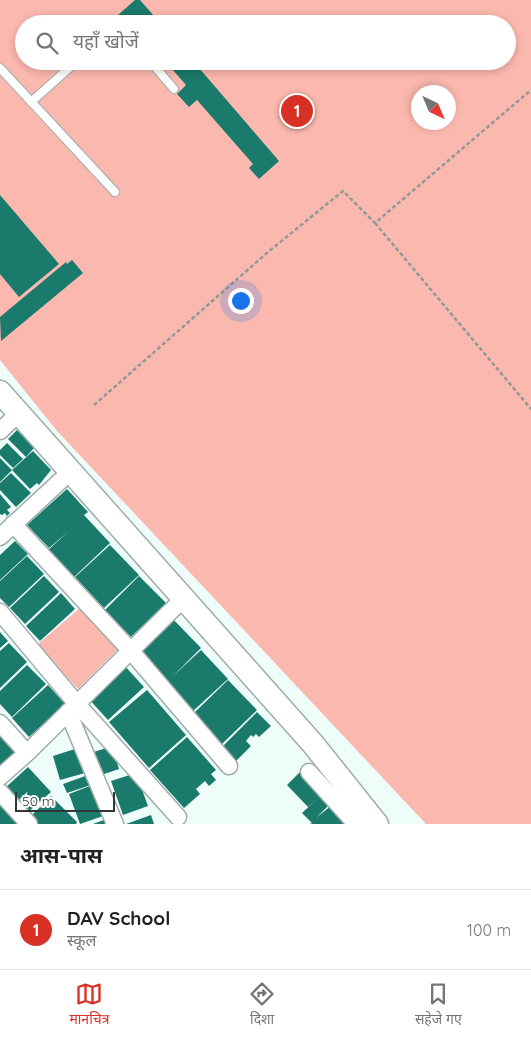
<!DOCTYPE html>
<html lang="hi">
<meta charset="utf-8">
<style>
body{margin:0;font-family:Quicksand,"Noto Sans Devanagari",sans-serif;background:#f2f2f2;color:#202124}
.compass{position:absolute;left:411px;top:85px;width:45px;height:45px;border-radius:50%;background:#fff;box-shadow:0 2px 8px #0003;rotate:136deg}
.scale{position:absolute;left:15px;bottom:12px;width:100px;box-sizing:border-box;padding-left:5px;border:2px solid #313735;border-top:0;font-size:14px;line-height:18px;white-space:nowrap;color:#313735;-webkit-text-stroke:4px #fff;paint-order:stroke}
.you{position:absolute;left:240px;top:300px;width:18px;height:18px;margin:-12px;border:4px solid #fff;border-radius:50%;background:#1a73e8;box-shadow:0 0 0 8px #1a73e833}
.badge{display:grid;place-items:center;width:32px;height:32px;border-radius:50%;background:#d93025;color:#fff;font-size:16px;font-weight:700}
.pin{position:absolute;translate:-50% -50%;border:2px solid #fff;box-shadow:0 1px 5px #0006}
.list{margin:0;padding:0;list-style:none}
h2{display:flex;justify-content:space-between;align-items:center;height:65px;margin:0;padding:0 20px;font-size:21px}
h2 small{font-size:16px;font-weight:400;color:#757577}
.list li{display:grid;grid-template-columns:32px 1fr auto;gap:15px;align-items:center;box-sizing:border-box;height:80px;padding:0 20px;border-top:1px solid #e0e0e0}
.list b{display:block;font-size:19px;white-space:nowrap}
.list p{margin:0;font-size:16px;white-space:nowrap;color:#757577}
.list em{font-size:16px;font-style:normal;color:#757577}
.icon{flex:none;width:28px;height:28px;fill:none;stroke:currentColor;stroke-width:2;stroke-linecap:round;stroke-linejoin:round}
.map{position:relative;flex:none;width:531px;height:824px;overflow:hidden}
.search{position:absolute;background:#fff;box-shadow:0 2px 8px #0003;left:15px;right:15px;top:15px;height:55px;display:flex;align-items:center;gap:12px;box-sizing:border-box;padding:0 18px;border-radius:28px;color:#757577;font-size:19px}
.sheet{height:145px;background:#fff}
nav{display:flex;justify-content:space-around;align-items:center;box-sizing:border-box;height:70px;border-top:1px solid #e0e0e0;background:#fff;font-size:14px;color:#757577}
nav a{display:grid;justify-items:center;gap:2px}
nav .on{color:#d93025}
.map>svg:first-child{display:block}
.green{fill:#fbb8ae;fill-rule:evenodd}
.building{fill:#1a7a6b}
.lines{fill:none;stroke-linecap:round;stroke-linejoin:round}
.lane-casing{stroke:#9faca9;stroke-width:10}
.street-casing{stroke:#9faca9;stroke-width:19}
.secondary-casing{stroke:#9faca9;stroke-width:25}
.path{stroke:#8f9996;stroke-width:2.5;stroke-dasharray:4 2.5;stroke-linecap:butt}
.lane{stroke:#fff;stroke-width:8}
.street{stroke:#fff;stroke-width:16}
.secondary{stroke:#fff;stroke-width:22}
</style>
<div class="map">
<svg width="531" height="824" viewBox="0 0 531 824">
<rect width="100%" height="100%" fill="#effdfa"/>
<path class="green" d="M0 0H531V824H426L57 431 0 360ZM24 24H507V61H24ZM418 92H448V122H418Z
M81 607 118 649 78 689 37 645Z"/>
<path class="building" d="M135 0H140L161 24H126L118 15Z
M165 61H193L279 161 259 179 249 168 253 164 197 100 189 107 177 94 186 85Z
M0 195 59 264 19 297 0 274Z
M72 260 83 273 1 341 0 317 66 262 67 264Z
M17 430 34 448 26 457 8 439Z
M7 443 23 459 13 468 0 455V450Z
M33 451 51 470 39 485 37 483 30 489 12 470Z
M0 458 12 470 0 482Z
M11 473 31 493 16 507 0 490V483Z
M67 489 88 512 84 515 110 543 74 577 48 550 69 531 49 548 27 525Z
M0 494 11 507 7 510 10 513 7 516 5 513 2 515 0 514Z
M15 541 28 554 0 580V555Z
M110 545 139 575 104 608 75 577Z
M27 556 44 574 9 607 0 598V581Z
M44 576 59 592 25 624 10 608Z
M139 576 166 603 131 637 105 610Z
M61 593 75 609 40 641 26 626Z
M171 617 201 648 172 677 201 650 228 679 193 711 136 651Z
M0 632 8 641 0 648Z
M9 643 27 662 0 688V651Z
M123 664 144 687 108 720 87 697Z
M27 665 46 684 12 717 0 704V691Z
M228 680 257 710 222 744 193 714Z
M48 685 65 704 29 737 12 718Z
M147 690 186 735 149 768 109 722Z
M257 712 271 726 259 737 256 734 253 737 251 735 246 741 251 746 236 761 222 747Z
M0 731 19 754 0 771Z
M187 737 216 770 211 774 216 780 209 786 205 781 196 789 200 794 184 808 150 770Z
M112 746 119 769 101 775 94 752Z
M78 748 85 773 60 780 53 756Z
M28 767 51 792 27 813 4 789Z
M303 769 330 804 316 818 332 805 349 824H310L312 823 302 813 318 798 308 807 287 785Z
M136 773 148 806 123 815 111 781Z
M88 775 91 785 67 793 63 784Z
M95 784 106 815 80 824 69 794Z
M51 796 77 822 76 824H37L30 817Z
M0 803 19 824H0Z
M151 815 154 824H126Z
M109 818 112 824H93Z"/>
<g class="lines">
<g class="lane-casing">
<path id="lane" d="M150 61 174 89
M0 68 115 192
M31 102 77 61"/>
</g>
<g class="street-casing">
<path id="street" d="M0 431 19 413
M13 524 130 650 229 766
M0 537 71 471
M0 612 77 704 178 817
M68 712 115 824
M0 723 27 753
M309 772 356 824
M0 777 27 753 183 599
M0 792 29 824"/>
</g>
<g class="secondary-casing">
<path id="secondary" d="M0 392 313 744 377 824"/>
</g>
<path class="path" d="M375 223 531 409
M94 405 268 252 343 191 375 223 531 90"/>
<use href="#lane" class="lane"/>
<use href="#street" class="street"/>
<use href="#secondary" class="secondary"/>
</g>
</svg>
<svg class="compass" viewBox="-18 -18 36 36"><path d="M0-13l5 13h-10z" fill="#e53935"/><path d="M0 13l5-13h-10z" fill="#757577"/></svg>
<div class="scale">50 m</div>
<div class="you"></div>
<div class="pin badge" style="left:297px;top:111px">1</div>
<div class="search"><svg class="icon" aria-label="search" viewBox="0 0 24 24"><circle cx="10" cy="10" r="6"/><path d="M15 15l6 6"/></svg>यहाँ खोजें</div>
</div>
<section class="sheet">
<h2>आस-पास<small></small></h2>
<ul class="list">
<li><span class="badge">1</span><div><b>DAV School</b><p>स्कूल</p></div><em>100 m</em></li>
</ul>
</section>
<nav>
<a class="on"><svg class="icon" aria-label="map" viewBox="0 0 24 24"><path d="M3 6l6-2 6 2 6-2v14l-6 2-6-2-6 2zM9 4v14M15 6v14"/></svg>मानचित्र</a>
<a><svg class="icon" aria-label="directions" viewBox="0 0 24 24"><path d="M12 3l9 9-9 9-9-9zM9 14v-3h6M13 9l2 2-2 2"/></svg>दिशा</a>
<a><svg class="icon" aria-label="saved" viewBox="0 0 24 24"><path d="M7 4h10v16l-5-4-5 4z"/></svg>सहेजे गए</a>
</nav>
